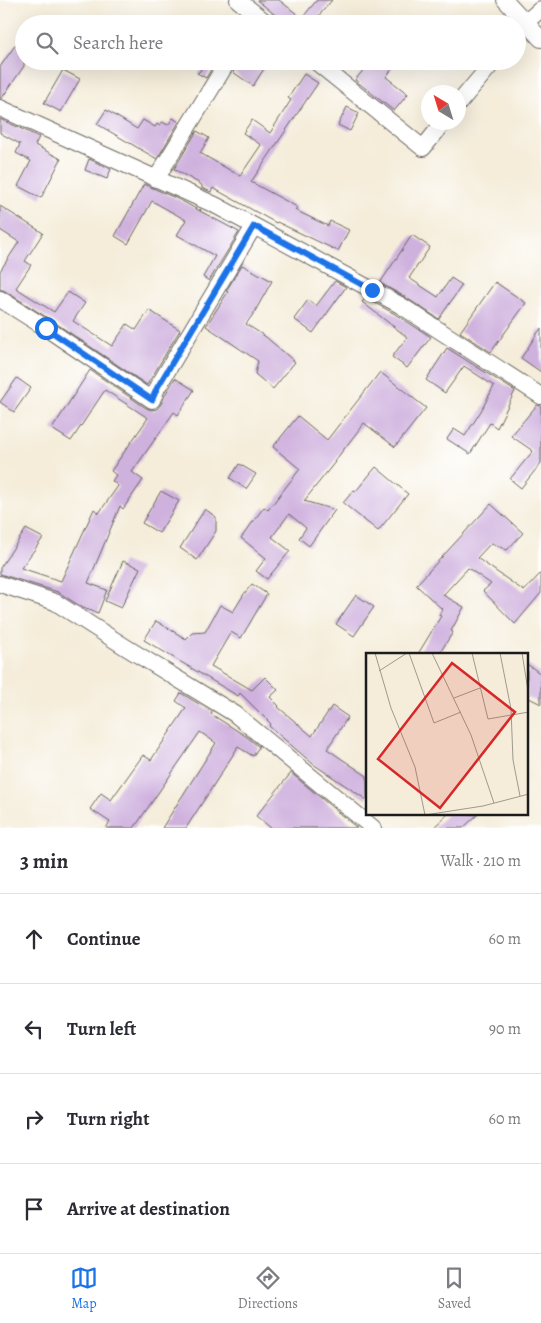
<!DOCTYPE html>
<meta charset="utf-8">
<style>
body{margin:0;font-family:Alegreya,serif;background:#f7f7f7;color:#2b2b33}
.compass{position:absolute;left:421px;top:85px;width:45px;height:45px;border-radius:50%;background:#fff;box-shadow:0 5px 20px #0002;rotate:322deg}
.stop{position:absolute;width:15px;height:15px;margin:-11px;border:4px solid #1a73e8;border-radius:50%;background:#fff}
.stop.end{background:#1a73e8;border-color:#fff;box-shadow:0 1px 5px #0008}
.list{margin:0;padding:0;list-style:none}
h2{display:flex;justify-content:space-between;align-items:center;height:65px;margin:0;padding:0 20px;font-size:21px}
h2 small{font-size:16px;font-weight:400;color:#7c7c81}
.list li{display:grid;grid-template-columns:32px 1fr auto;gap:15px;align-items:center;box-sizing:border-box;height:90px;padding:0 20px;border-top:1px solid #e1e1e2}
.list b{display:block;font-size:19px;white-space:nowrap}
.list em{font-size:16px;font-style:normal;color:#7c7c81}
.icon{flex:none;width:28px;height:28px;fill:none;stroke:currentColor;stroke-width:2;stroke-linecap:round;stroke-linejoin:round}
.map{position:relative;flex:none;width:541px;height:828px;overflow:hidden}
.search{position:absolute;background:#fff;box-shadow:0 5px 20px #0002;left:15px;right:15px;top:15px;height:55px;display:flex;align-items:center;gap:12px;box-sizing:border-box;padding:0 18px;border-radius:28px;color:#7c7c81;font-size:19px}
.sheet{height:425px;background:#fff}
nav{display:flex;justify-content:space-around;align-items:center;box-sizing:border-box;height:70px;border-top:1px solid #e1e1e2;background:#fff;font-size:14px;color:#7c7c81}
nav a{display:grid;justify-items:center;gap:2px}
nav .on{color:#1a73e8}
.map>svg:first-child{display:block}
.building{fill:#cfb1de}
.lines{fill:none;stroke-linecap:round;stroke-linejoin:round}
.minor-casing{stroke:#68655e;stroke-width:18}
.minor{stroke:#fff;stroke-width:16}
.route{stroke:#1a73e8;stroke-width:6}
.inset-road{fill:none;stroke:#9e998e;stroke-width:1}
.view{fill:#d62828;fill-opacity:0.15;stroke:#d62828;stroke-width:2.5}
.inset-edge{fill:none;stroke:#1c1c1c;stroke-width:2.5}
</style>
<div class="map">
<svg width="541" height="828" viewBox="0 0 541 828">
<rect width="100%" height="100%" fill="#fff"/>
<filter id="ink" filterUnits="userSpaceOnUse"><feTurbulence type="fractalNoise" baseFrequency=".02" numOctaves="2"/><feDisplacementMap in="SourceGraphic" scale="10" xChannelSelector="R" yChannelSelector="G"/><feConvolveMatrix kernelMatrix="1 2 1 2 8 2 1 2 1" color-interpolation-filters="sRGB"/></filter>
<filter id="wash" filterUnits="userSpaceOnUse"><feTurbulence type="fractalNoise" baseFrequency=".0096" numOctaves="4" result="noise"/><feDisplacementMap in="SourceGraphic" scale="20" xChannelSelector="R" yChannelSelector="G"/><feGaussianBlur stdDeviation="1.12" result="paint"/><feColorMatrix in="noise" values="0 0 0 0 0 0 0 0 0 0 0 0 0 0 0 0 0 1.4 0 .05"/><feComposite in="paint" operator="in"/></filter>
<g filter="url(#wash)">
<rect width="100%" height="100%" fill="#f5edda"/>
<g id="blocks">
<path class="building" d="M257 0H279L302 18 317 0H332L312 24H286Z
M16 44 24 49V66L2 98H0V67Z
M205 61H216L206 78 197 73 200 71Z
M238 61H269L253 86 233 72Z
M371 61H398L386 77 408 94 394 111 355 80Z
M63 70 80 79 61 112 44 103Z
M304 74 318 83 251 182 297 207 295 210 328 226 330 221 349 230 338 251 277 222 276 223 213 188 211 192 202 188V185L174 169 197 131 209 138 200 153 240 176 261 145 243 133 252 120 270 133 291 100 288 98Z
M347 107 359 113 350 131 338 125Z
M106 110 137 129 143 120 155 127 157 124 160 126 162 122 168 125 173 118 179 122 157 159 97 124Z
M0 119 39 137 35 145 61 159 41 198 18 186 31 161 16 153 20 144 0 133Z
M89 159 111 169 107 179 85 170Z
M144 184 180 200 200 211V209L201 210 200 211 239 232 209 281 203 277 215 256 177 235 186 220 152 201 128 244 115 236Z
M0 206 43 233 25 261 31 265 16 288 54 312 68 292 85 303 73 321 112 346 127 324 136 330 149 310 180 330 147 385 51 320 5 291 0 289V271L19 242 0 230Z
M412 235 430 247 409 278 438 297 451 278 462 285 439 319 405 297 380 283Z
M242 265 272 281 254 313 246 324 266 337 295 362 273 389 255 374 258 361 206 326 228 292 226 291Z
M335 281 346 287 313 333 294 319 308 300 316 306Z
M495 282 526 303 491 352 460 332Z
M366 298 395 314 431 337 407 368 392 357 407 337 362 302Z
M541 328V372L521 358Z
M447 348 515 391 497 428 490 423 470 454 447 439 454 429 465 436 481 411 494 386 464 366 445 393 426 380Z
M90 370 146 408 151 410 157 409 161 404 166 393 175 378 194 390 178 415 174 412 132 472 143 480 123 509 120 506 88 583 107 590 98 613 83 608 58 592 0 574V568L26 529 43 538 21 568 61 581 94 509 99 513 118 486 112 481 116 475 111 471 148 418 105 390 71 441 52 429Z
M380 372 426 408 395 447 364 423 334 462H335L304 501 335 510 309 546 299 538 306 528 289 514 272 537 290 551 267 579 256 571 266 558 241 538 264 507 268 510 300 469 273 447 298 416 327 440Z
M17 378 31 388 14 412 0 402Z
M537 405 541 406V463L521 488 510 479 533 451 511 436Z
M239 464 256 474 246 489 230 478Z
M376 467 408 494 378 531 343 503 354 490 356 491Z
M161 491 179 501 159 533 142 523Z
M491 504 523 533 507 550 491 543 477 558 524 591 541 573V593L515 624 483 591 491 584 468 568 443 595 464 607 451 631 453 632 439 654H418L441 616 439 615 442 609 416 585Z
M205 509 216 517V531L197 560 180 548Z
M123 561 140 568 121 608 105 601Z
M252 584 267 594 241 638 231 632 211 666 252 690 265 677 278 690 270 697 279 706 278 707 312 736 332 706 348 717 327 749 367 776V800L313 764 269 726 271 724 240 693 238 696 144 640 156 621 186 639 192 633 205 632 220 605 233 612 244 594Z
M356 595 374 607 354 636 336 624Z
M527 664 541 674V704L527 697Z
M181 693 212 712 211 714 247 737 259 747 253 756 238 747 186 828H162L216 743 200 732 134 828H106L110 822 90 809 101 793 111 800 143 755 151 760 186 708 176 701Z
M291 773 357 828H271L256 816Z
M448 814H478L463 828H433Z"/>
</g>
</g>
<g filter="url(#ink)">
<use href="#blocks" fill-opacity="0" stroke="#68655e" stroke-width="1"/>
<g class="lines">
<g class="minor-casing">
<path id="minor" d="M238 0 268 24
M505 0 541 39
M517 33 526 22 541 9
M315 61 423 148 444 122
M458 104 494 61
M0 108 215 205 400 305 541 396
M156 179 228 61
M0 299 46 328 152 400 157 388 254 226
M0 584 55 602 127 648 235 714 373 828"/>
</g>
<use href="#minor" class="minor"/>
</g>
</g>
<g class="lines" filter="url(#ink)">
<path class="route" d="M46 328 152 400 157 388 254 226 372 290"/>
</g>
<g transform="translate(366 653)">
<rect width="162" height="162" fill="#f5edda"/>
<path class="inset-road" d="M9 0 25 55 49 114 59 162M43 0 68 70 95 59M66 0 105 82 128 150M106 0 122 66 163 59M134 0 145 56 147 107 154 143M156 0 163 44M13 18 41 0M88 45 114 35M59 162 117 153 163 141"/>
<path class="view" d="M86 10 149 59 74 155 12 106Z"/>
<rect width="162" height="162" class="inset-edge"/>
</g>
</svg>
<svg class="compass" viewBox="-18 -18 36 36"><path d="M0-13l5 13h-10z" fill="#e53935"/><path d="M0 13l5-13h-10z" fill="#7c7c81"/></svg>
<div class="stop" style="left:46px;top:328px"></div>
<div class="stop end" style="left:372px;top:290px"></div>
<div class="search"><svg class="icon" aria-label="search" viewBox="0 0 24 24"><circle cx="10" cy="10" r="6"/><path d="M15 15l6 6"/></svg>Search here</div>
</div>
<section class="sheet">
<h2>3 min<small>Walk · 210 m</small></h2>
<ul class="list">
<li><svg class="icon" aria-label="ahead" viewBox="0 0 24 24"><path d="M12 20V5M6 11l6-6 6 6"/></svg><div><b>Continue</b></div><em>60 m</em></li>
<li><svg class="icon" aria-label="left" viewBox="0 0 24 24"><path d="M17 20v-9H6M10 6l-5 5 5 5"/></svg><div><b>Turn left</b></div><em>90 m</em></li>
<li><svg class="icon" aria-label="right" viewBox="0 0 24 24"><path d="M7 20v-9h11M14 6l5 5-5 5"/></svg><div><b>Turn right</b></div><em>60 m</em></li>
<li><svg class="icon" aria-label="arrive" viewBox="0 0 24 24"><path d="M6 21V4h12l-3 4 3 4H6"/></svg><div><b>Arrive at destination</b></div></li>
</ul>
</section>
<nav>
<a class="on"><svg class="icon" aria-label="map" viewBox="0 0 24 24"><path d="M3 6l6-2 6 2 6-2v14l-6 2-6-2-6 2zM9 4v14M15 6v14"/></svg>Map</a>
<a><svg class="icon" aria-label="directions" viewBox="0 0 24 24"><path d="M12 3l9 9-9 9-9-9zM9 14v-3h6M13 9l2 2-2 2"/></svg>Directions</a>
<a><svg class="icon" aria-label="saved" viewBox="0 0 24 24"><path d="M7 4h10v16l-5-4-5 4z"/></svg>Saved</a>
</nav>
